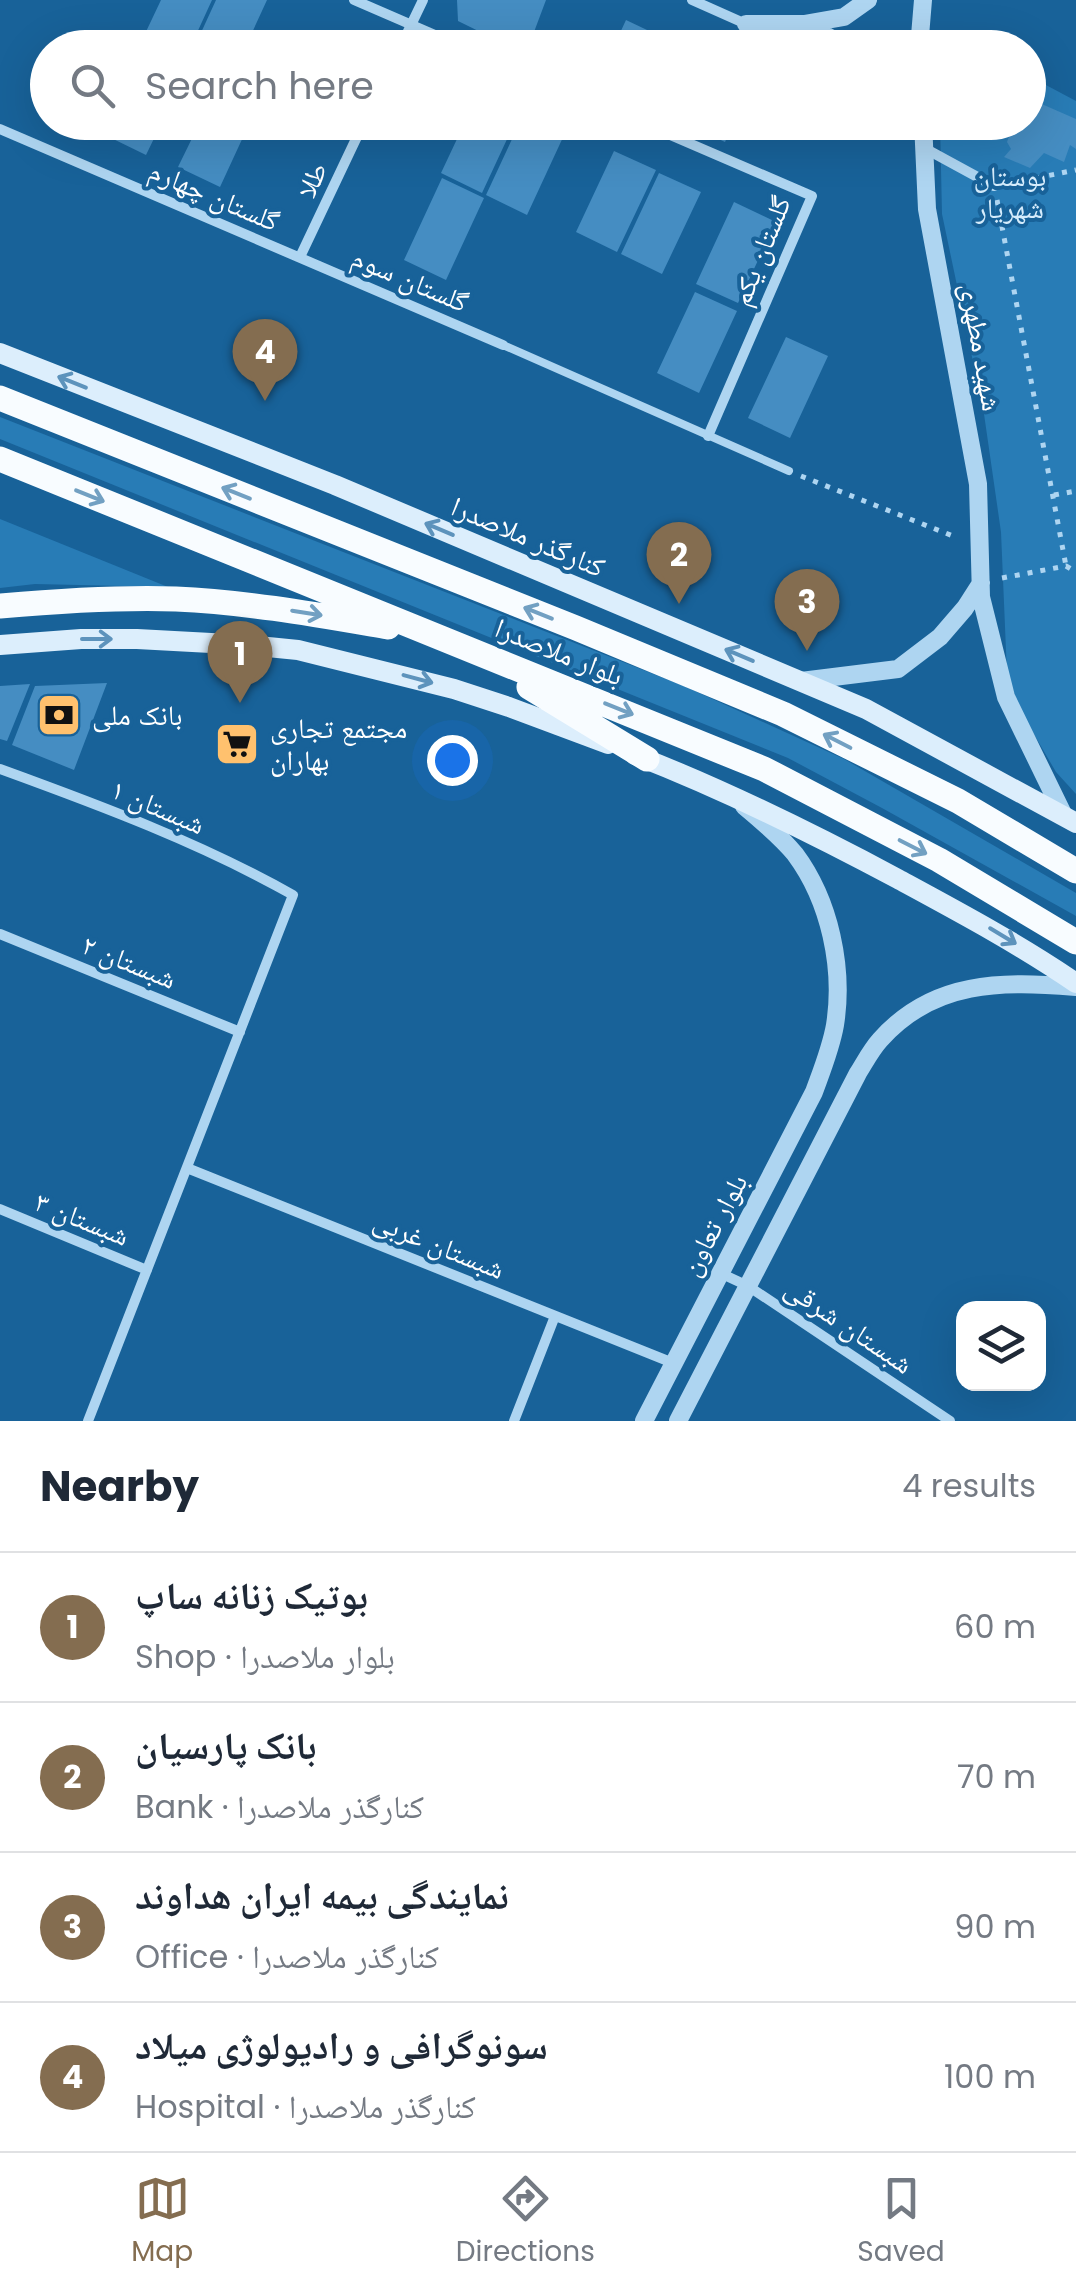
<!DOCTYPE html>
<meta charset="utf-8">
<style>
body{margin:0;font-family:Poppins,"Noto Naskh Arabic",sans-serif;background:#f6f6f7;color:#1f2937}
.controls{position:absolute;right:30px;bottom:30px;display:grid;overflow:hidden;border-radius:20px;box-shadow:0 10px 40px #0002}
.controls button{width:90px;height:90px;display:grid;place-items:center;padding:0;border:0;border-bottom:2px solid #e0e1e3;background:#fff;color:#1f2937;font:50px sans-serif}
.you{position:absolute;left:452px;top:760px;width:35px;height:35px;margin:-25px;border:8px solid #fff;border-radius:50%;background:#1a73e8;box-shadow:0 0 0 15px #1a73e833}
.badge{display:grid;place-items:center;width:65px;height:65px;border-radius:50%;background:#846d50;color:#fff;font-size:32px;font-weight:700}
.pin{position:absolute;translate:-50% -82px;filter:drop-shadow(0 2px 5px #0008)}
.pin::after{content:'';position:absolute;top:52px;width:35px;height:30px;background:inherit;clip-path:polygon(0 0,100% 0,50% 100%)}
.list{margin:0;padding:0;list-style:none}
h2{display:flex;justify-content:space-between;align-items:center;height:130px;margin:0;padding:0 40px;font-size:42px}
h2 small{font-size:32px;font-weight:400;color:#747a83}
.list li{display:grid;grid-template-columns:65px 1fr auto;gap:30px;align-items:center;box-sizing:border-box;height:150px;padding:0 40px;border-top:2px solid #e0e1e3}
.list b{display:block;font-size:38px;white-space:nowrap}
.list p{margin:0;font-size:32px;white-space:nowrap;color:#747a83}
.list em{font-size:32px;font-style:normal;color:#747a83}
.icon{flex:none;width:55px;height:55px;fill:none;stroke:currentColor;stroke-width:2;stroke-linecap:round;stroke-linejoin:round}
.map{position:relative;flex:none;width:1076px;height:1421px;overflow:hidden}
.search{position:absolute;background:#fff;box-shadow:0 10px 40px #0002;left:30px;right:30px;top:30px;height:110px;display:flex;align-items:center;gap:25px;box-sizing:border-box;padding:0 35px;border-radius:55px;color:#747a83;font-size:38px}
.sheet{height:730px;background:#fff}
nav{display:flex;justify-content:space-around;align-items:center;box-sizing:border-box;height:140px;border-top:2px solid #e0e1e3;background:#fff;font-size:28px;color:#747a83}
nav a{display:grid;justify-items:center;gap:5px}
nav .on{color:#846d50}
.map>svg:first-child{display:block}
.green{fill:#287cb6}
.building{fill:#458dc2}
.lines{fill:none;stroke-linecap:round;stroke-linejoin:round}
.path{stroke:#aed5f1;stroke-width:5;stroke-dasharray:5 8;stroke-linecap:butt}
.service{stroke:#aed5f1;stroke-width:8}
.minor{stroke:#aed5f1;stroke-width:10}
.tertiary{stroke:#aed5f1;stroke-width:18}
.secondary{stroke:#dceefc;stroke-width:20}
.primary{stroke:#f8fcff;stroke-width:25}
.oneway{stroke:#5d93bc}
.oneway2{stroke:#72a0c2}
.labels{text-anchor:middle;dominant-baseline:central;stroke-width:8;stroke-linejoin:round;paint-order:stroke}
.park-label{font-size:28px;fill:#d5ecfc;stroke:#186299}
.street-label{font-size:28px;fill:#fff;stroke:#186299}
.poi-label{font-size:28px;fill:#fff;stroke:#186299;text-anchor:start}
</style>
<div class="map">
<svg width="1076" height="1421" viewBox="0 0 1076 1421">
<rect width="100%" height="100%" fill="#186299"/>
<path class="green" d="M1029 76 1076 101V794L1056 772 1021 712 1007 674 1001 532 984 414 942 214 940 123 1028 122Z
M0 417 684 686 844 759 1076 893V916L882 808 788 758 0 439Z
M0 519 168 587 35 584 0 588Z"/>
<path class="building" d="M161 0H212L190 48H163L143 38Z
M216 0H267L245 48H194Z
M457 0H546L528 48H513L458 21Z
M626 20 685 48H613Z
M1028 98 1076 119V149L1070 145 1064 162 1044 153 1030 168 1004 157 1011 149 1007 142 1014 122H1028Z
M111 122H162L146 155 105 135Z
M200 122H250L220 187 178 167Z
M465 122H515L482 193 441 173Z
M520 122H543L565 133 527 215 486 195Z
M682 122H734L725 142Z
M614 151 656 170 617 252 576 232Z
M659 173 701 192 662 274 621 254Z
M442 178 484 198 446 280 404 260Z
M734 202 776 222 738 303 696 284Z
M695 292 737 311 699 393 657 373Z
M786 337 828 356 790 438 748 418Z
M107 683 74 770 12 745 35 686Z
M30 684 7 741 0 739V686Z"/>
<g class="lines">
<path class="path" d="M1011 183 1076 170
M997 200 1066 566
M801 476 958 538
M1054 495 1076 491
M1002 578 1066 566 1076 572"/>
<path class="service" d="M503 345 789 471"/>
<path class="minor" d="M354 0 465 48
M692 0 746 24
M400 48 423 0
M640 122 812 196 708 436
M0 129 503 345
M926 149 994 186
M300 257 364 122
M0 769C99 805 201 843 293 895L88 1421
M0 934 240 1032
M187 1168 673 1363
M0 1209 147 1270
M720 1273 748 1286 950 1421
M514 1421 555 1316"/>
<path class="tertiary" d="M746 24H804L844 17 868 0
M804 24 849 48
M919 48 923 0
M923 122 927 209 978 484 981 597 1006 697 1064 816
M801 681 898 669 940 637 965 608 981 583
M644 1421 814 1092C822 1070 831 1048 835 1025 844 968 830 901 795 854 780 836 762 821 744 806
M678 1421 858 1073C865 1062 871 1050 880 1040 933 980 1002 981 1076 987"/>
<path class="secondary" d="M0 353 335 485 866 709 1076 823
M0 645 81 639H137L248 645 298 650 454 689 509 707 608 744
M635 755C725 790 812 833 898 879 959 912 1019 944 1076 983"/>
<path class="primary" d="M0 398 576 628 783 714 958 801 1076 871
M0 459 764 769 939 860 1076 942
M0 606C58 601 118 597 176 599 247 602 318 615 388 627
M529 687 647 759"/>
</g>
<defs><path id="oneway-shaft" d="M-6 0H5M1.5-3L5.5 0L1.5 3" fill="none" stroke-width="1.6" stroke-linecap="round" stroke-linejoin="round" transform="scale(2.5)"/></defs>
<g class="oneway">
<use href="#oneway-shaft" transform="translate(72 382) rotate(-158)"/>
<use href="#oneway-shaft" transform="translate(439 529) rotate(-157)"/>
<use href="#oneway-shaft" transform="translate(97 639)"/>
<use href="#oneway-shaft" transform="translate(739 655) rotate(-157)"/>
<use href="#oneway-shaft" transform="translate(418 679) rotate(15)"/>
<use href="#oneway-shaft" transform="translate(1003 936) rotate(31)"/>
</g>
<g class="oneway2">
<use href="#oneway-shaft" transform="translate(236 493) rotate(-158)"/>
<use href="#oneway-shaft" transform="translate(90 496) rotate(22)"/>
<use href="#oneway-shaft" transform="translate(307 613) rotate(9)"/>
<use href="#oneway-shaft" transform="translate(538 613) rotate(-158)"/>
<use href="#oneway-shaft" transform="translate(619 709) rotate(22)"/>
<use href="#oneway-shaft" transform="translate(837 741) rotate(-153)"/>
<use href="#oneway-shaft" transform="translate(913 847) rotate(27)"/>
</g>
<defs>
<g id="bank-square" transform="scale(2.25)"><rect x="-9" y="-9" width="18" height="18" rx="4" fill="#ffc16e" stroke="#186299"/><path d="M-6-4H6V4H-6ZM0-2.3a2.3 2.3 0 1 0 0 4.6a2.3 2.3 0 1 0 0-4.6Z" fill="#111"/></g>
<g id="supermarket-square" transform="scale(2.25)"><rect x="-9" y="-9" width="18" height="18" rx="4" fill="#ffc16e" stroke="#186299"/><path d="M-6-5.5h2.5l.6 2H6L4.5 2H-2.5L-4.4-4H-6ZM-1.5 3.2a1.3 1.3 0 1 0 .1 0ZM3 3.2a1.3 1.3 0 1 0 .1 0Z" fill="#111"/></g>
</defs>
<g fill-rule="evenodd">
<use href="#bank-square" x="59" y="715"/>
<use href="#supermarket-square" x="237" y="744"/>
</g>
<g class="labels">
<g class="park-label">
<text x="1010" y="176">بوستان<tspan x="1010" dy="32">شهریار</tspan></text>
</g>
<g class="street-label">
<text transform="translate(312 180) rotate(-65)">طلا</text>
<text transform="translate(214 196) rotate(23)">گلستان چهارم</text>
<text transform="translate(761 251) rotate(-68)">گلستان یکم</text>
<text transform="translate(410 280) rotate(23)">گلستان سوم</text>
<text transform="translate(981 347) rotate(80)">شهید مطهری</text>
<text transform="translate(528 537) rotate(23)">کنارگذر ملاصدرا</text>
<text transform="translate(559 652) rotate(22)">بلوار ملاصدرا</text>
<text transform="translate(158 807) rotate(23)">شبستان ۱</text>
<text transform="translate(129 962) rotate(22)">شبستان ۲</text>
<text transform="translate(82 1219) rotate(22)">شبستان ۳</text>
<text transform="translate(714 1225) rotate(-62)">بلوار تعاون</text>
<text transform="translate(439 1245) rotate(22)">شبستان غربی</text>
<text transform="translate(849 1326) rotate(34)">شبستان شرقی</text>
</g>
<g class="poi-label">
<text x="92" y="715">بانک ملی</text>
<text x="270" y="728">مجتمع تجاری<tspan x="270" dy="32">بهاران</tspan></text>
</g>
</g>
</svg>
<div class="controls">
<button><svg class="icon" aria-label="layers" viewBox="0 0 24 24"><path d="M12 4l9 5-9 5-9-5zM3 14l9 5 9-5"/></svg></button>
</div>
<div class="you"></div>
<div class="pin badge" style="left:240px;top:703px">1</div>
<div class="pin badge" style="left:679px;top:604px">2</div>
<div class="pin badge" style="left:807px;top:651px">3</div>
<div class="pin badge" style="left:265px;top:401px">4</div>
<div class="search"><svg class="icon" aria-label="search" viewBox="0 0 24 24"><circle cx="10" cy="10" r="6"/><path d="M15 15l6 6"/></svg>Search here</div>
</div>
<section class="sheet">
<h2>Nearby<small>4 results</small></h2>
<ul class="list">
<li><span class="badge">1</span><div><b>بوتیک زنانه ساپ</b><p>Shop · بلوار ملاصدرا</p></div><em>60 m</em></li>
<li><span class="badge">2</span><div><b>بانک پارسیان</b><p>Bank · کنارگذر ملاصدرا</p></div><em>70 m</em></li>
<li><span class="badge">3</span><div><b>نمایندگی بیمه ایران هداوند</b><p>Office · کنارگذر ملاصدرا</p></div><em>90 m</em></li>
<li><span class="badge">4</span><div><b>سونوگرافی و رادیولوژی میلاد</b><p>Hospital · کنارگذر ملاصدرا</p></div><em>100 m</em></li>
</ul>
</section>
<nav>
<a class="on"><svg class="icon" aria-label="map" viewBox="0 0 24 24"><path d="M3 6l6-2 6 2 6-2v14l-6 2-6-2-6 2zM9 4v14M15 6v14"/></svg>Map</a>
<a><svg class="icon" aria-label="directions" viewBox="0 0 24 24"><path d="M12 3l9 9-9 9-9-9zM9 14v-3h6M13 9l2 2-2 2"/></svg>Directions</a>
<a><svg class="icon" aria-label="saved" viewBox="0 0 24 24"><path d="M7 4h10v16l-5-4-5 4z"/></svg>Saved</a>
</nav>
